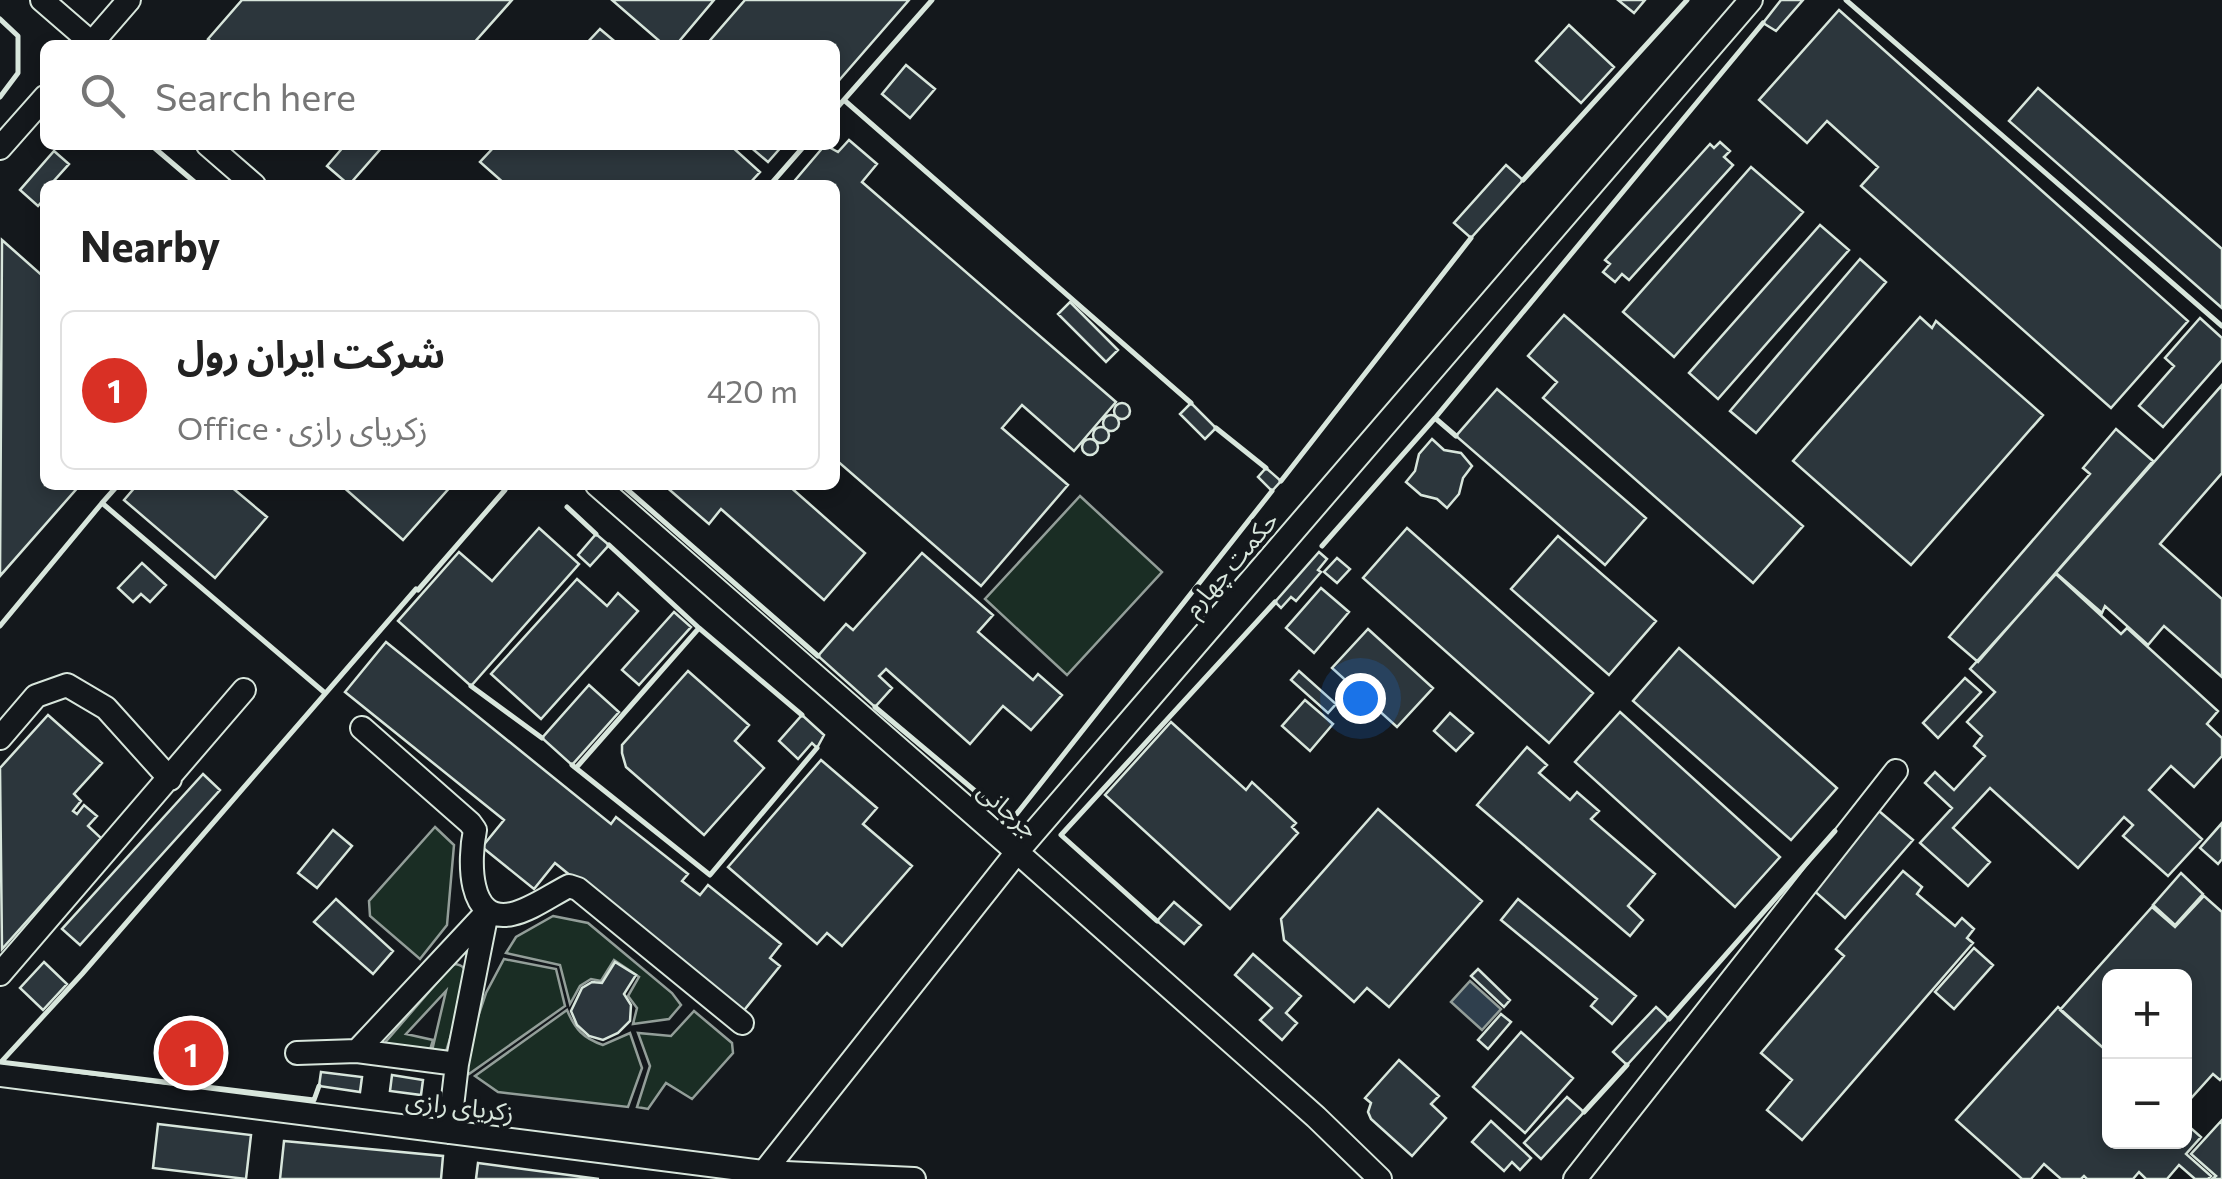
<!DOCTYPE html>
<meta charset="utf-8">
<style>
body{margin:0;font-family:Commissioner,"Noto Sans Arabic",sans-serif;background:#f2f2f2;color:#222}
.controls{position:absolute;right:30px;bottom:30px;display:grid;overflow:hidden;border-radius:15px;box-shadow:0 5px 15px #0003}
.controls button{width:90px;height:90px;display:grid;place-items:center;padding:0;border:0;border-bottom:2px solid #e0e0e0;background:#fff;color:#222;font:50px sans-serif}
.you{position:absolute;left:1360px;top:698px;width:35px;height:35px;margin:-25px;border:8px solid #fff;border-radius:50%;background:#1a73e8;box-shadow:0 0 0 15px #1a73e833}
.badge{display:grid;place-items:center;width:65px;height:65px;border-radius:50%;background:#d93025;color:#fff;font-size:32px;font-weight:700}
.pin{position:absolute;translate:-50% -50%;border:5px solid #fff;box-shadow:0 2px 10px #0006}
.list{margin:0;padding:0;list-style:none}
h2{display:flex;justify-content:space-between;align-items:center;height:130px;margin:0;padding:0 40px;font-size:42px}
h2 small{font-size:32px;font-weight:400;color:#767676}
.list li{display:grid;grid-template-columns:65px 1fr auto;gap:30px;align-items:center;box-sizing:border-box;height:160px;margin:0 20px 20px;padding:0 20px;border:2px solid #e0e0e0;border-radius:15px}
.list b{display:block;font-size:38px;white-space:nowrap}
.list p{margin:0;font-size:32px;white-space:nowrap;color:#767676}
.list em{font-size:32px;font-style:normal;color:#767676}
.icon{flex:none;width:55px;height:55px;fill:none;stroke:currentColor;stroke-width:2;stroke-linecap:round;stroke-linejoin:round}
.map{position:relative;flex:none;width:2222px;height:1179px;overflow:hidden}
.search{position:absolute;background:#fff;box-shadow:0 5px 15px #0003;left:40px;top:40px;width:800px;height:110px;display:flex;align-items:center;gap:25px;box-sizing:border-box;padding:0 35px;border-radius:15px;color:#767676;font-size:38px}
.panel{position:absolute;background:#fff;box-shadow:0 5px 15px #0003;left:40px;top:180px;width:800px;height:310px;border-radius:15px}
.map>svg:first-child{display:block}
.green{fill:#1a2d24;stroke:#939e99;stroke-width:2.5}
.water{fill:#2f3f4d;stroke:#939e99;stroke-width:2.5}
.building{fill:#2c363c;stroke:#d8e6dc;stroke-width:2.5}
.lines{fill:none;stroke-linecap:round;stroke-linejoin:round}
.minor-casing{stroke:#d8e6dc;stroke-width:26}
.minor{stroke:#14181c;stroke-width:22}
.wall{stroke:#d8e6dc;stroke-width:5}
.labels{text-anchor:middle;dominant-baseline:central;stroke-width:8;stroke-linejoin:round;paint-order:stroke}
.street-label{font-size:25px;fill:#d8e6dc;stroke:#14181c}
</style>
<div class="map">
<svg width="2222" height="1179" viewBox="0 0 2222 1179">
<rect width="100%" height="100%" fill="#14181c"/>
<path class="green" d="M1080 496 1162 572 1067 675 985 599Z
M435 827 454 845 447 925 420 959 370 916 369 901Z
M553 916 588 923 672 993 681 1005 669 1019 633 1024 637 1008 628 996 639 977 614 960 601 981 591 979 580 986 570 1004 560 965 506 953 516 937Z
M504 959 556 969 565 1006 469 1074 462 1065 486 993Z
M453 964C464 964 466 970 468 980L444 1058 431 1055 446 991 406 1034 433 1040 428 1056 382 1046Z
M567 1010C575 1029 583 1038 603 1045L630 1033 642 1068 628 1107 498 1092 475 1076Z
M694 1011 732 1043 733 1053 692 1099 666 1083 648 1109 637 1107 650 1066 638 1033 671 1036Z"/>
<path class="water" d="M1470 981 1501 1009 1482 1030 1451 1002Z"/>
<path class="building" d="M242 0H512L472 45H215L208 39Z
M612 0H714L676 45H664Z
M745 0H909L835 85V45H706Z
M1618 0H1645L1634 13Z
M1781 0H1803L1776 31 1763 23Z
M1839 10 2188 321 2111 408 1861 186 1878 167 1827 121 1807 143 1759 100Z
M1569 25 1614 67 1581 103 1536 61Z
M600 29 619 45H585Z
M906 65 935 89 910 118 882 94Z
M2038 88 2222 249V308L2009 121Z
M849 140 877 164 862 182 1116 402 1074 451 1022 405 1002 428 1068 485 981 586 835 459V185H791L825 145 838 152Z
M1720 142 1730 151 1724 157 1733 165 1629 280 1622 274 1615 282 1603 272 1610 264 1605 260 1710 144 1714 148Z
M345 145H384L349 185 327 166Z
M496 145H730L760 172 748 185H506L480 162Z
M748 145H783L768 162Z
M54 151 69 164 52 183 54 185H45V198L38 206 20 190Z
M1506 165 1523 180 1471 238 1454 223Z
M1751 167 1803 212 1674 357 1623 312Z
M1820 225 1849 250 1718 399 1689 373Z
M2 240 45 278V485H80L0 576Z
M1860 259 1886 282 1756 433 1730 411Z
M1070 302 1118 350 1106 362 1058 314Z
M1564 315 1803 526 1753 583 1543 398 1557 382 1528 356Z
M1920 317 1932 328 1936 321 2043 415 1911 565 1793 461Z
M2200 318 2222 338V360L2163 427 2139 406 2174 366 2165 358Z
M2222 385V473L2160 544 2222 599V677L2164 626 2148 645 2105 606 2102 613 2056 573Z
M1497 389 1646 518 1605 565 1456 436Z
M1114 411a8 8 0 1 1 16 0a8 8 0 1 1-16 0Z
M1191 403 1216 428 1205 439 1180 414Z
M1103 423a8 8 0 1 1 16 0a8 8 0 1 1-16 0Z
M1093 435a8 8 0 1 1 16 0a8 8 0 1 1-16 0Z
M2116 429 2153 461 1978 662 1949 637 2090 474 2083 468Z
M1432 439 1444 450 1461 453 1472 466 1463 478 1459 494 1447 508 1437 499 1421 495 1406 482 1415 471 1419 454Z
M1082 447a8 8 0 1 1 16 0a8 8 0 1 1-16 0Z
M1266 468 1281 481 1272 491 1258 477Z
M137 485H229L267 517 215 578 124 500Z
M341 485H452L403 540Z
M664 485H788L865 553 824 600 721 509 709 524Z
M539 528 579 564 471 686 398 621 459 552 492 581Z
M1407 528 1593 693 1549 743 1363 578Z
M596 534 609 545 590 566 578 555Z
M1558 536 1656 621 1609 675 1511 589Z
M1319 552 1327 559 1318 570 1321 572 1296 601 1291 597 1281 608 1275 602Z
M922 553 993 615 978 632 1033 680 1038 674 1062 695 1031 730 1003 706 970 744 886 669 879 676 892 688 875 707 818 656 846 624 853 630Z
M1337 558 1350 569 1337 583 1324 572Z
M142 563 166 585 150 602 141 594 133 602 118 588Z
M2056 574 2121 634 2127 628 2218 711 2207 724 2222 738V756L2194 787 2171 766 2149 790 2202 839 2168 876 2123 836 2133 825 2124 817 2078 868 1990 788 1953 828 1990 862 1968 886 1920 843 1952 808 1925 783 1935 772 1954 790 1985 756 1974 746 1982 736 1967 722 1995 692 1970 669Z
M577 579 607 606 618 593 638 611 541 719 491 674Z
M1321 588 1349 612 1314 653 1286 628Z
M674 612 691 627 639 685 622 670Z
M1368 629 1433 688 1397 727 1332 668Z
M386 642 611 824 616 817 688 874 682 881 700 895 708 885 781 944 770 958 780 966 741 1014 555 863 534 889 482 847 504 820 345 692Z
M1679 648 1837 788 1791 840 1633 701Z
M688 671 749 725 735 741 764 768 704 835 626 767 622 753V745Z
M1299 671 1336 704 1328 713 1291 680Z
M1965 678 1981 692 1938 738 1923 723Z
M589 685 619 712 572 765 542 738Z
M1305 700 1333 724 1310 751 1282 726Z
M1620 712 1780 857 1735 907 1575 762Z
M1450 713 1473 733 1456 751 1434 731Z
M48 715 102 763 74 794 81 801 73 811 77 814 84 805 97 816 88 826 101 838 2 949 0 768Z
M802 715 824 735 817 748 812 743 798 759 779 741Z
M1171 722 1246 790 1252 782 1296 823 1292 827 1298 833 1230 909 1105 795Z
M1527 747 1547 765 1539 773 1570 800 1577 792 1599 811 1591 819 1655 874 1628 906 1643 920 1630 936 1477 805Z
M821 760 877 808 863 824 912 866 842 946 827 933 817 944 728 867Z
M203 774 220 790 80 945 62 929Z
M1378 809 1482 901 1389 1007 1367 988 1354 1002 1284 940 1281 919Z
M1879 811 1913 840 1845 918 1812 889Z
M2222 823V859L2218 864 2200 848Z
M333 830 352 846 317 888 298 873Z
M1903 871 1922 887 1917 894 1955 926 1962 918 1974 929 1967 938 1973 943 1802 1140 1767 1110 1792 1080 1761 1053 1844 956 1836 949Z
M2181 873 2203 894 2175 925 2153 905Z
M2204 896 2222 912V1078L2220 1080 2213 1074 2184 1106V976H2110V1054L2060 1010 2152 907 2175 927Z
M336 899 393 951 373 974 314 922Z
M1518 899 1636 996 1612 1024 1591 1006 1597 999 1501 920Z
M1174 902 1201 925 1184 944 1157 921Z
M1974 948 1993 965 1954 1009 1935 992Z
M1253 954 1301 996 1286 1013 1297 1023 1282 1040 1260 1020 1272 1008 1235 975Z
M44 962 67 984 43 1010 20 988Z
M615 962 636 975 624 994 631 1005 630 1021 618 1033 603 1040 589 1036 577 1025 571 1011 582 988 592 982 602 983Z
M1478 969 1510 1000 1504 1007 1471 976Z
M1656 1007 1669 1019 1627 1065 1613 1052Z
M2058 1007 2110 1054V1142H2184V1122L2201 1137 2186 1154 2211 1176 2208 1179H2195L2179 1165 2167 1179H2146L2139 1172 2133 1179H2087L2084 1176 2081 1179H2061L2044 1164 2031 1179H2022L1956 1120Z
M1501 1014 1511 1022 1488 1049 1478 1040Z
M1521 1032 1573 1078 1525 1133 1473 1087Z
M1399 1060 1439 1096 1431 1104 1446 1118 1412 1156 1371 1119 1368 1112 1371 1103 1365 1098Z
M321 1072 362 1077 360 1092 319 1086Z
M392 1075 423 1080 421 1095 390 1091Z
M1567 1097 1584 1112 1541 1159 1524 1143Z
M2222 1120V1179H2212L2216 1176 2191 1154Z
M1491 1121 1531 1158 1520 1170 1512 1162 1504 1171 1472 1142Z
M158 1124 251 1135 246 1179 153 1168Z
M284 1141 443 1156 441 1179H280Z
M478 1163 599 1179H476Z"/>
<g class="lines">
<g class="minor-casing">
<path id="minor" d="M42 0 94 45
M90 45 129 0
M208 145 254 185
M0 148 45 97
M597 485 1017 852 1316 1117 1380 1179
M362 728 470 823 475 830C469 859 467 924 512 914 531 910 551 895 569 886L578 889 742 1023
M0 738 36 696 67 685 106 708 170 779
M0 974 244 690
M357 1051 487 912
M297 1053 357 1051 457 1064
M0 1075 764 1172 914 1179
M449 1132 457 1064 487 912
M764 1172 1017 852 1751 0
M1575 1179 1896 771"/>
</g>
<use href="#minor" class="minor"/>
<path class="wall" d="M1846 0 2222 326
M0 19 18 36V73L0 97
M844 100 1191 403
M835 110 932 0
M151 145 198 185
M1523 180 1687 0
M770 185 805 145
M1435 418 1763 23
M1216 428 1266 468
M1281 481 1471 238
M118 485 102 503 325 693
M622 485 818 656
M567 507 596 534
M609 545 699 628
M1322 546 1435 418 1456 436
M418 590 505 490
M0 626 102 503
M471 686 542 738
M875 707 1011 821 1272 491
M572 765 710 875 817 748
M576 768 699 628 802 715
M1157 921 1061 835 1275 602
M1669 1019 1835 831
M0 1062 314 1100 319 1086
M1 1062 82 974 416 589
M1584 1112 1627 1065"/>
</g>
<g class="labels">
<g class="street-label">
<text transform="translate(1230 563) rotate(-49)">حکمت چهارم</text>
<text transform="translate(1009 809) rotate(41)">جرجانی</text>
<text transform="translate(460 1105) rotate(7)">زکریای رازی</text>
</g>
</g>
</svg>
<div class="controls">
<button>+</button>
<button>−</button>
</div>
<div class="you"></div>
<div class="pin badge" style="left:191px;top:1053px">1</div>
<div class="search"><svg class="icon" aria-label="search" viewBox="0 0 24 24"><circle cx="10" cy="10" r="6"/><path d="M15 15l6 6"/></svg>Search here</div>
<section class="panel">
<h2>Nearby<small></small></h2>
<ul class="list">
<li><span class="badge">1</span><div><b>شرکت ایران رول</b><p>Office · زکریای رازی</p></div><em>420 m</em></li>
</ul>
</section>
</div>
